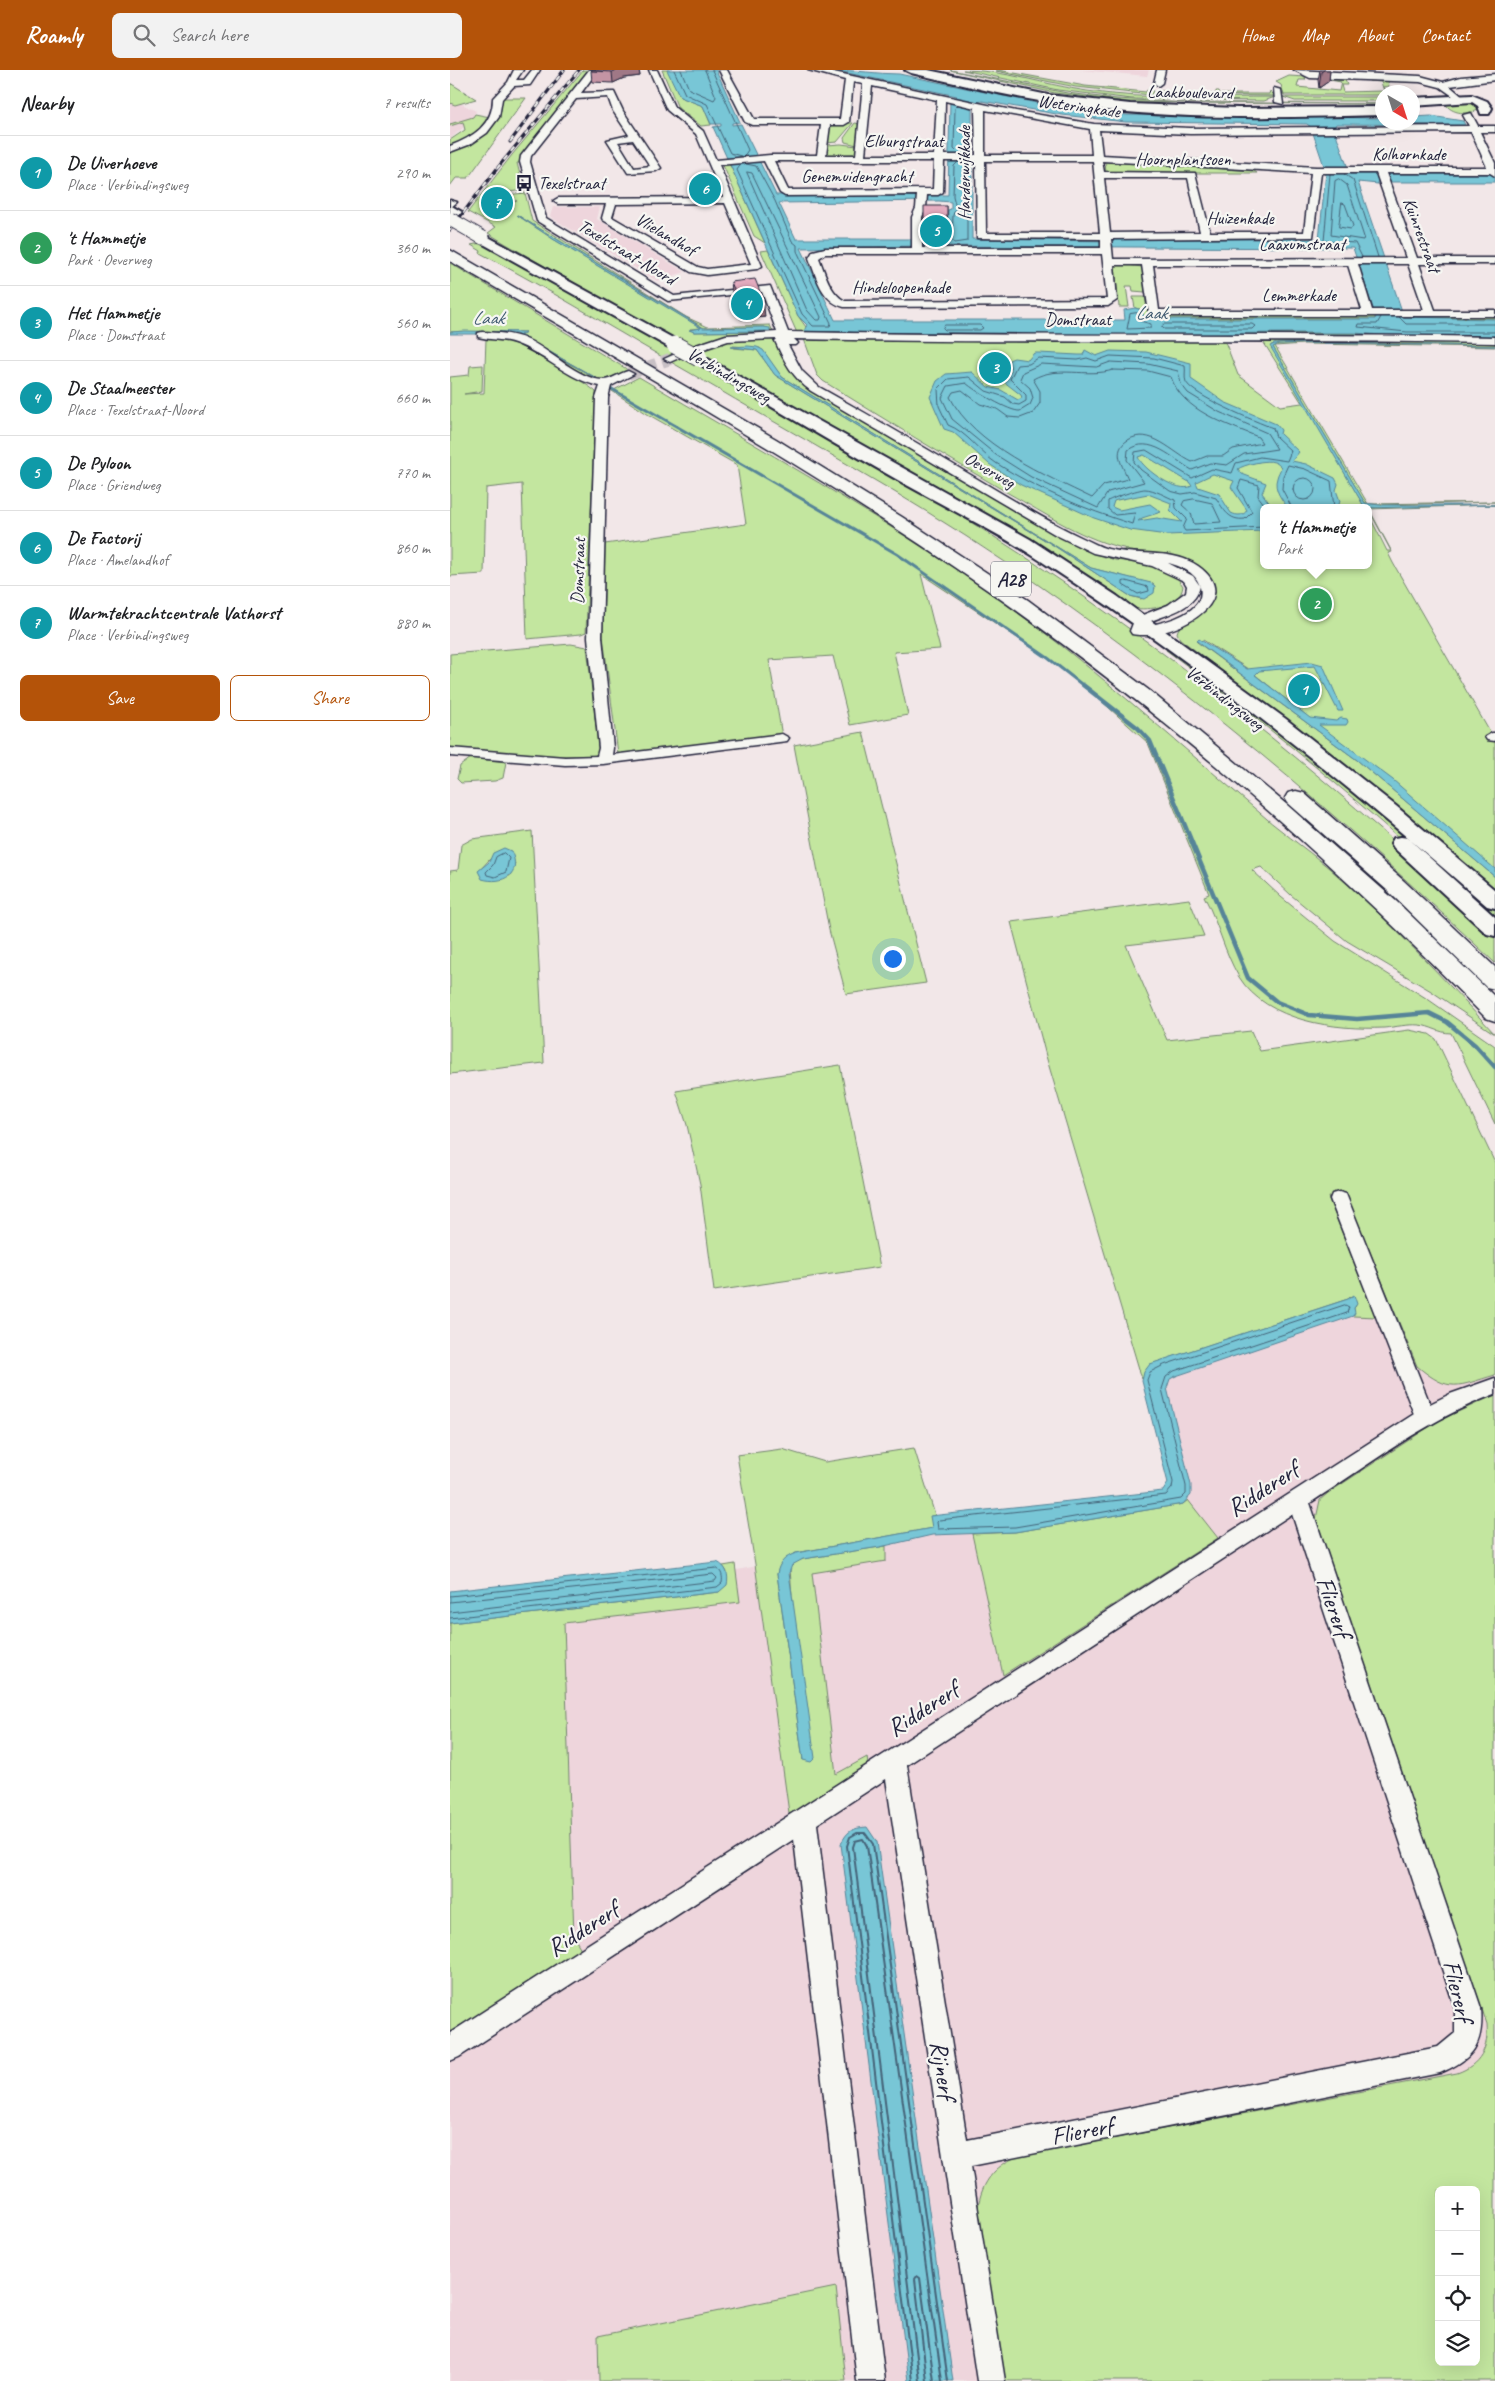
<!DOCTYPE html>
<meta charset="utf-8">
<style>
body{margin:0;font-family:Caveat,sans-serif;background:#f2f2f2;color:#202124}
.controls{position:absolute;right:15px;bottom:15px;display:grid;overflow:hidden;border-radius:8px;box-shadow:0 5px 20px #0002}
.controls button{width:45px;height:45px;display:grid;place-items:center;padding:0;border:0;border-bottom:1px solid #e0e0e0;background:#fff;color:#202124;font:25px sans-serif}
.compass{position:absolute;left:925px;top:15px;width:45px;height:45px;border-radius:50%;background:#fff;box-shadow:0 5px 20px #0002;rotate:141deg}
.you{position:absolute;left:442px;top:888px;width:18px;height:18px;margin:-12px;border:4px solid #fff;border-radius:50%;background:#1a73e8;box-shadow:0 0 0 8px #1a73e833}
.badge{display:grid;place-items:center;width:32px;height:32px;border-radius:50%;background:#b45309;color:#fff;font-size:16px;font-weight:700}
.pin{position:absolute;translate:-50% -50%;border:2px solid #fff;box-shadow:0 1px 5px #0006}
.popup{position:absolute;left:810px;top:434px;width:112px;height:65px;box-sizing:border-box;display:grid;place-content:center;border-radius:8px;background:#fff;filter:drop-shadow(0 1px 4px #0005);font-size:16px;white-space:nowrap;color:#757577}
.popup b{font-size:19px;color:#202124}
.popup::after{content:'';position:absolute;left:50%;top:100%;margin-left:-10px;border:10px solid transparent;border-top-color:#fff}
.list{margin:0;padding:0;list-style:none}
h2{display:flex;justify-content:space-between;align-items:center;height:65px;margin:0;padding:0 20px;font-size:21px}
h2 small{font-size:16px;font-weight:400;color:#757577}
.list li{display:grid;grid-template-columns:32px 1fr auto;gap:15px;align-items:center;box-sizing:border-box;height:75px;padding:0 20px;border-top:1px solid #e0e0e0}
.list b{display:block;font-size:19px;white-space:nowrap}
.list p{margin:0;font-size:16px;white-space:nowrap;color:#757577}
.list em{font-size:16px;font-style:normal;color:#757577}
.actions{display:flex;gap:10px;padding:15px 20px}
.actions a{flex:1;padding:11px 0;border:1px solid #b45309;border-radius:8px;text-align:center;font-size:18px;color:#b45309}
.actions .main{background:#b45309;color:#fff}
.icon{flex:none;width:28px;height:28px;fill:none;stroke:currentColor;stroke-width:2;stroke-linecap:round;stroke-linejoin:round}
.map{position:relative;flex:none;width:1045px;height:2311px;overflow:hidden}
header{display:flex;align-items:center;gap:30px;box-sizing:border-box;height:70px;padding:0 25px;background:#b45309;color:#fff}
header strong{font-size:24px}
nav{display:flex;gap:28px;margin-inline-start:auto;font-size:18px}
.search{width:350px;height:45px;background:#f2f2f2;display:flex;align-items:center;gap:12px;box-sizing:border-box;padding:0 18px;border-radius:8px;color:#757577;font-size:19px}
main{display:flex}
aside{flex:1;background:#fff}
.map>svg:first-child{display:block}
.built{fill:#eed5dc;fill-rule:evenodd}
.green{fill:#c3e69f;stroke:#72846d;fill-rule:evenodd}
.water{fill:#78c6d6;stroke:#568498;fill-rule:evenodd}
.lines{fill:none;stroke-linecap:round;stroke-linejoin:round}
.shore-far1{stroke:#446479;stroke-width:1}
.shore{stroke:#446479;stroke-width:2}
.stream-far1{stroke:#568498;stroke-width:3}
.stream{stroke:#568498;stroke-width:4.5}
.minor-tunnel{stroke:#c8c0c5;stroke-width:12;stroke-dasharray:12 6;stroke-linecap:butt}
.minor-casing{stroke:#22223b;stroke-width:3}
.major-casing{stroke:#22223b;stroke-width:4}
.highway-casing{stroke:#22223b;stroke-width:3}
.minor{fill:#f6f6f2;fill-rule:evenodd}
.major{fill:#f6f6f2;fill-rule:evenodd}
.highway{fill:#f6f6f2;fill-rule:evenodd}
.rail-casing{stroke:#22223b;stroke-width:3}
.rail{stroke:#f6f6f2;stroke-width:2;stroke-dasharray:5.5;stroke-linecap:butt}
.major-bridge-far1-casing{stroke:#22223b;stroke-width:15;stroke-linecap:butt}
.major-bridge-casing{stroke:#22223b;stroke-width:19;stroke-linecap:butt}
.major-bridge-far1{stroke:#f6f6f2;stroke-width:13}
.major-bridge{stroke:#f6f6f2;stroke-width:17}
.wall{fill:#c494a4;stroke:#22223b}
.shaded-wall{fill:#a07886;stroke:#22223b}
.building{fill:#e4acbf;stroke:#22223b}
.labels{text-anchor:middle;dominant-baseline:central;stroke-width:4.5;stroke-linejoin:round;paint-order:stroke}
.far-street-label{font-size:18px;fill:#22223b;stroke:#f6f6f2}
.far-poi-label{font-size:18px;fill:#22223b;stroke:#f6f6f2;text-anchor:start}
.far-water-label{font-size:19px;font-style:italic;fill:#405b71;stroke:#f6f6f2}
.shield{fill:#f6f6f2;stroke:#626272;stroke-width:1}
.shield-label{font-size:20px;font-weight:bold;fill:#22223b}
.near-street-label{font-size:25px;fill:#22223b;stroke:#f6f6f2}
</style>
<header>
<strong>Roamly</strong>
<div class="search"><svg class="icon" aria-label="search" viewBox="0 0 24 24"><circle cx="10" cy="10" r="6"/><path d="M15 15l6 6"/></svg>Search here</div>
<nav><a>Home</a><a>Map</a><a>About</a><a>Contact</a></nav>
</header>
<main>
<aside>
<h2>Nearby<small>7 results</small></h2>
<ul class="list">
<li><span class="badge" style="background:#0f9aa8">1</span><div><b>De Uiverhoeve</b><p>Place · Verbindingsweg</p></div><em>290 m</em></li>
<li><span class="badge" style="background:#2e9e5b">2</span><div><b>'t Hammetje</b><p>Park · Oeverweg</p></div><em>360 m</em></li>
<li><span class="badge" style="background:#0f9aa8">3</span><div><b>Het Hammetje</b><p>Place · Domstraat</p></div><em>560 m</em></li>
<li><span class="badge" style="background:#0f9aa8">4</span><div><b>De Staalmeester</b><p>Place · Texelstraat-Noord</p></div><em>660 m</em></li>
<li><span class="badge" style="background:#0f9aa8">5</span><div><b>De Pyloon</b><p>Place · Griendweg</p></div><em>770 m</em></li>
<li><span class="badge" style="background:#0f9aa8">6</span><div><b>De Factorij</b><p>Place · Amelandhof</p></div><em>860 m</em></li>
<li><span class="badge" style="background:#0f9aa8">7</span><div><b>Warmtekrachtcentrale Vathorst</b><p>Place · Verbindingsweg</p></div><em>880 m</em></li>
</ul>
<div class="actions"><a class="main">Save</a><a>Share</a></div>
</aside>
<div class="map">
<svg width="1045" height="2311" viewBox="0 0 1045 2311">
<rect width="100%" height="100%" fill="#f2e7e8"/>
<filter id="ink" filterUnits="userSpaceOnUse"><feTurbulence type="fractalNoise" baseFrequency=".02" numOctaves="2"/><feDisplacementMap in="SourceGraphic" scale="10" xChannelSelector="R" yChannelSelector="G"/><feConvolveMatrix kernelMatrix="1 2 1 2 8 2 1 2 1" color-interpolation-filters="sRGB"/></filter>
<g filter="url(#ink)">
<path class="built" d="M630 0H699L697 6Z
M0 11 10 33 26 41 21 51 0 69Z
M41 118H43L68 131 43 139 30 132Z
M103 137H150L147 149 235 202 207 211 102 148 100 146Z
M823 994 1045 1105V2311H0V1545L282 1501 488 1460 727 1425 704 1299ZM989 2120H1026V2292H989Z"/>
<path class="green" d="M133 0H140L77 77 72 84 71 93H67L74 120 52 123 41 118 30 132 43 139 67 131 56 125 75 123 82 151 236 247 258 257 320 255 323 262 287 264 242 278 230 273 56 174 38 163 46 157 18 142 62 85ZM67 145 254 258 314 257 320 259 319 261 244 262 240 259 252 258 103 169Z
M212 0H219L230 27 253 36 261 55 251 56 228 38Z
M500 0 617 23 667 29 735 33 932 34 678 32 605 23Z
M513 0C554 0 596 15 637 21 699 30 762 27 825 27L814 31 682 29 608 20Z
M548 0 635 16 696 22 697 20 703 21 701 25 626 17 546 1Z
M839 6 856 7 855 10H849L847 17 889 21 891 12 880 10H895L897 15H891L893 22 934 21 931 12 919 11H938L939 16 933 17 936 22H942H932V25H834L831 15 826 12Z
M0 13 26 29 5 35 0 33Z
M708 21H720L718 24H724L722 21 726 23 766 24V21H769L770 24H819L820 21 825 26 706 25Z
M833 27H932V31H845Z
M51 28H76L18 108H6L0 116V81C22 70 54 59 51 28Z
M1024 32 1031 38C1022 45 1004 45 996 35L997 33Z
M25 44 40 47 27 63 0 78V70L15 60 13 52 0 56V54L23 47Z
M383 53H403L387 72 376 73 379 55Z
M405 53 410 54 407 75 395 72 394 68Z
M391 74 407 76 406 84 375 85 377 75Z
M655 92 804 101 807 103H656Z
M272 93H278L281 97 315 173 304 166Z
M35 172 228 282 217 286 223 290 235 286C351 352 468 416 580 490 746 600 900 727 1045 863V893C891 746 729 609 552 490 454 424 349 367 247 307 175 266 104 222 30 183L31 181 21 175Z
M318 180 348 246 356 257 439 264 905 263 957 267H1045V269L510 267 347 263 311 181Z
M0 193 180 301 154 310 140 309 63 264 148 309 70 265 76 262H0Z
M669 194 692 197 695 222 683 221 682 216H676L679 237H669L665 197Z
M683 227H695L698 244H925V249H697L693 247 690 239 685 238Z
M953 244H1045V249H956Z
M36 269C42 269 49 268 55 270 70 274 136 312 146 322L136 562 131 564 77 569 72 414 36 418 34 504 0 506V307L19 305 20 296 33 295 32 321 14 324 34 323Z
M327 269 359 318 502 405 634 480 665 490 699 494 726 506 733 516C731 537 698 541 682 538L253 286 246 280 270 271ZM283 276 310 278 332 307 641 498 703 514 705 519 691 529 680 526 603 475 325 305 307 280 283 278Z
M354 269H774L788 305 830 336 852 333 812 270 1045 272V277L854 274 825 276 918 434 1045 432 929 435 915 433 823 277 826 274 821 275 915 438H814V495H918L919 445 937 481H941L919 440V437L1045 435 919 439 942 482 938 483 943 493 1045 671V805L852 642 798 599 753 570 747 572 907 690 1045 807V826L836 656 799 621 730 569 727 563C730 546 770 543 763 520 760 513 754 506 750 500L689 484 669 481 678 479C635 471 596 444 558 423 496 387 434 349 373 311L367 305Z
M189 307C309 378 432 446 546 527 637 591 718 665 803 737 827 759 854 777 879 798 938 849 992 907 1045 964L981 921 897 871 841 825 811 797 802 800 831 827 885 871 979 930 1045 976V1054L1001 963C989 963 981 956 969 955 957 954 946 957 934 958 886 960 817 952 789 907 774 882 768 852 754 826L759 824 698 673 648 628 593 585 471 504 490 579 444 582 458 645 400 655 383 586 319 590 332 666 168 684 153 566 155 474 296 454 287 395 199 345 162 321Z
M121 574 137 577 149 684 141 686H87L0 678V584Z
M723 577 1045 835V853C939 757 831 664 716 580Z
M413 662 476 913 396 924 379 860 344 675Z
M21 688 56 692 53 708 45 711 11 713 7 709 10 696Z
M82 761 94 993 0 1004V801L8 800 11 775 22 769ZM40 789 65 793 60 806 29 801Z
M739 829 754 866 676 875 717 970 801 961 810 981 959 960 979 964 986 969 1045 1093V1305C1008 1316 1000 1324 967 1296L896 1124 878 1127 926 1247 903 1246 904 1238 906 1236 901 1226 898 1229 701 1294 692 1309 596 986 561 852Z
M390 995 430 1197 264 1221 250 1114 237 1055 226 1021Z
M1045 1325V2311H553L527 2149C528 2120 539 2099 566 2087L1007 2003C1030 1995 1039 1978 1037 1954L866 1449 870 1430 878 1423 988 1351ZM989 2120H1026V2292H989Z
M464 1378 485 1445 481 1446 483 1458 346 1483C335 1488 330 1492 327 1504L353 1690 340 1498 346 1492 353 1489 436 1476V1491L362 1503 386 1704 417 1687 418 1695 341 1744 339 1743 305 1494 287 1385 332 1379 375 1392Z
M738 1430 768 1468 553 1605 522 1464 565 1462 733 1434Z
M285 1494 290 1532 114 1553 124 1867 131 1879 0 1964V1553L269 1522 277 1502 273 1496Z
M386 2217 396 2311H149L148 2266Z"/>
<path class="water" d="M217 0H266L290 52 282 53V55L291 54 326 125H498L500 32 507 26 383 0C406 0 427 4 449 4L620 40 677 45 932 48V52H962L963 47 981 46 1013 51 1015 55 886 54 884 58 900 104H1045V112H927L928 114 908 112 954 247 1045 249V267H957L905 263H837L517 266 354 261 357 255 348 246 263 57 271 56V54H261L253 36 230 27ZM532 31 612 45 676 52 857 54 861 57 876 102 869 169H662L661 171 522 169V37L523 33ZM489 131 501 132V139L498 140 497 169H346L329 133ZM470 176 903 178 926 247 925 249H700L694 247 692 240 685 238 674 240 675 250H385L351 178Z
M67 145 253 258 314 257 320 258V261L244 262 239 260 251 258 103 169Z
M15 261 76 262 70 265 148 309 66 264H0V262Z
M861 273 829 274 823 277 915 433 929 435H1045L915 438 820 276 824 274 867 273 1045 276Z
M298 276 307 277 313 280 332 307 641 498 701 513 705 516 704 523 694 529 680 526 603 475 325 305 307 280 281 277Z
M635 280 646 286 660 281 696 282 741 293V309L774 332 826 354 831 360 830 364 849 382 842 391 856 394 885 408 888 414 886 420 890 431 888 438H838C832 430 823 419 827 408 828 403 830 402 831 397 830 396 826 392 824 392 817 389 793 395 788 399L792 404 816 413 812 423 823 438H814L813 461 717 465 680 460 644 448 571 415 539 394 503 362 494 359 480 327 487 311 496 304 522 302 538 317 551 320 568 330 572 328 571 325 553 311 561 301 559 290 564 288 578 290 584 283H589L628 285H633ZM694 385 739 412 742 416C728 424 694 400 688 387ZM763 404 784 411 781 417 797 440C794 446 787 446 781 443L769 424 748 417 746 412ZM698 424 721 433 720 440 732 452 707 448 688 451 692 448 711 442 700 434 669 440 662 437 664 431 667 430Z
M749 569 797 599 862 592 873 595 893 641H888L865 596 809 601 805 605 860 648 886 651 891 648 897 649 898 652 896 655H869L943 710 1045 799V807L907 690 753 576 747 571Z
M54 778 61 781C73 804 53 815 32 809L28 801 39 792 43 783Z
M904 1225 907 1234 904 1238 905 1243 903 1246 726 1306 720 1309 717 1318 741 1415V1425L733 1434 565 1462 482 1465 430 1477 353 1489 342 1495 339 1503 365 1688 361 1692 353 1690 327 1504C329 1492 335 1487 346 1483L482 1458 480 1446 713 1421 718 1413 692 1311 694 1302 700 1294 898 1229Z
M267 1492C277 1497 279 1505 277 1515L269 1522 0 1553V1521Z
M417 1757 427 1772 503 2311H459L391 1774C397 1761 402 1758 417 1757Z"/>
<g class="lines">
<path class="shore-far1" d="M224 0 235 24 257 34 280 83 291 86
M231 0 239 19 264 30 266 27 255 0
M262 0 298 80 294 86
M508 35 505 38 504 79 509 84
M508 92 504 96 503 126 506 138 503 145 502 170 504 173 517 171V92
M291 94 287 100 352 244 363 256H380L381 253 347 181V175L342 171 325 131 306 96 296 94
M297 102 302 103 371 247 370 250H366L357 240Z
M880 104 874 171 905 173 912 187
M894 104 903 110 928 187
M889 109 897 115 914 167 913 170 881 165 885 111Z
M892 133 895 134 903 156 901 159 889 157Z
M687 243 690 251 701 254V258L677 259 680 244Z
M931 247 927 254H909L908 257 957 262H1045
M949 247 956 254H1045
M714 254H802L805 256 802 259H714L712 257Z
M495 255H530L533 258 530 260H495L493 258Z
M661 292 698 294 728 301 731 314 738 323 769 342 817 363 827 379 794 384 777 395 760 393 742 400C723 389 700 364 678 380L677 390 694 412 658 422 648 438 581 407 546 385 502 349 492 328 498 316 516 313C525 321 560 342 570 341L580 335 583 328 580 318 570 309 573 302 591 294 646 297Z
M663 300 698 301 721 307C732 341 777 354 808 367L812 373 783 379 773 386H757L742 392C723 383 700 356 678 370 661 381 673 396 678 409L654 415 642 428C595 405 524 375 500 327L503 322 512 320 530 334 547 339 558 347 570 348 583 343 590 333V321L583 309C607 295 637 308 663 300Z
M843 419a11 11 0 1 1 22 0a11 11 0 1 1-22 0Z
M744 429 762 433 771 452 744 454 741 443 732 435 734 431Z
M842 438 832 419 833 406 838 395 855 399 881 411 884 438
M814 457 735 461 733 458 737 449 726 438 725 430C717 427 704 419 695 419 689 419 662 428 658 431V439L665 445 685 443 682 454C634 439 588 420 546 393 529 382 517 362 498 355L489 336 488 319 498 309 519 307 536 321 555 327 563 334 569 335 576 331V325L560 309 567 295 579 294 588 288 628 290 637 288 646 291 660 286 704 288 735 296C736 301 734 307 736 312 743 326 807 352 823 358L826 367 841 381 837 391 810 387 786 393 782 403 762 399 742 408 696 380 685 382 684 392 691 400 720 421 732 424 745 422 766 428C774 440 779 451 795 449L802 442 788 418 791 410 809 415 808 426 817 438
M676 511 698 517 699 521 688 524 673 515V512Z
M54 783 59 788 56 802 45 807 37 805 36 802 43 795 46 787Z
M895 1235 899 1237 897 1243 724 1301 716 1307 712 1319 736 1416V1424L731 1429 565 1457 488 1459 487 1452 489 1450 716 1425 722 1418 723 1412 697 1310 700 1302 714 1295Z
M0 1526 266 1498C272 1501 273 1507 272 1513L267 1517 0 1548
M0 1532 263 1504 267 1508 265 1511 0 1542"/>
<path class="shore" d="M463 2311 397 1776 400 1767 407 1763H415L423 1774 498 2311
M470 2311 403 1777 405 1771 413 1769 417 1776 492 2311
M477 2311 465 2209 467 2206 470 2208 484 2311"/>
<path class="stream-far1" d="M162 319 447 484 598 588 635 617"/>
<path class="stream" d="M633 615 688 658 700 671 798 908 827 932 859 945 907 949 979 943 997 952 1025 975 1045 997"/>
<path class="minor-tunnel" d="M178 304 220 289"/>
<g class="minor-casing">
<path id="minor" d="M64 0H73L66 10H74L82 0H90L80 15 64 16 52 29 49 47 37 63 21 74 0 82V76C23 67 43 55 43 28L58 12Z
M139 0H148L131 23 164 22 173 41 211 98 206 101 178 103 157 70 179 65 163 41 158 27 126 29 81 86 80 92 96 148 224 226 320 216 338 262C574 267 809 263 1045 267V273C811 269 578 274 344 269L348 273 346 275H338L352 301 369 317C432 352 494 389 556 426 583 442 610 458 639 471 647 475 655 479 663 480 691 486 724 479 748 496 800 533 715 572 682 564L680 561 685 548 718 535 736 522 737 516 734 511 702 496 643 483 606 465 361 321C343 308 334 291 325 271L327 269 278 271 248 281H240V277L276 265 327 262 312 222 218 231 87 151 70 92 71 86ZM183 70 200 96 184 98 168 72ZM718 493C730 496 745 502 749 514 760 542 715 553 695 556L696 553C715 545 746 539 750 516L743 506Z
M199 0H207L224 37 253 61 266 90 320 85H367L371 55H302L295 52 269 0H277L304 49H390L395 10 358 0H374L566 41 644 54 740 58 1019 56 1013 45 1021 43 1028 56H1045V62H1030L1045 93V106L1040 103H936L967 188H1045V194H969L985 240H1045V246H704L699 243 692 195H664L667 230 658 236 394 237C372 232 366 206 359 188L363 181 375 178H462V147L466 138 467 125 335 126 330 123 314 91 269 95 312 196 307 199 257 205 241 202 153 150 152 148 156 134H108L103 131 108 128 273 127 246 64 217 40ZM403 12 413 14 406 85H376L380 55H394L399 52ZM422 16 487 30 484 85H415ZM495 31 525 38 526 85H494ZM535 40 640 59 642 85H535ZM649 60 740 64 1021 62 1037 97H866L652 85ZM324 91H484L483 119 338 120ZM494 91H526L527 168 651 169V178H472V147L476 138 477 125H488L493 122ZM535 91H643L650 163H536ZM652 91 861 103 854 162H760L745 103 654 102ZM871 103H926L956 188 663 189 661 169 863 167ZM654 108H738L750 162 660 163ZM275 133 301 194 257 199 248 197 162 147 166 134ZM375 184H652L657 229 395 231C380 223 375 203 369 188ZM908 194H958L974 240H922ZM703 195H898L912 240H709Z
M707 0H715L712 13 708 16 704 13Z
M844 0 970 6 993 12 1011 7 1045 4V10L1000 16 1014 28 1010 31 990 17 970 12 860 8Z
M824 18 831 20 833 34 825 32Z
M0 130 7 132 0 138Z
M32 262C48 263 63 263 78 270 100 280 128 309 153 310 161 310 170 303 178 301L184 304 161 316 158 328 152 567 163 678 162 685 332 664 339 668 337 671 153 694 115 695 0 686V678L115 687 147 686 149 678 138 567 146 328 150 316C119 310 98 287 70 275 56 268 43 271 28 267V263Z
M232 281 238 284 220 292 214 289Z
M1042 663H1045V671L1037 670 1035 667Z
M889 1122 896 1124 980 1334 1000 1324 1045 1308V1324C978 1349 920 1394 860 1433L1031 1938C1034 1975 1023 1989 990 2003L521 2096 555 2311H527L436 1709 367 1754 435 2311H407L344 1769 9 1987 0 1991V1963L964 1344 880 1129 882 1124ZM842 1444 1005 1938V1963L988 1977 517 2070 457 1695Z"/>
</g>
<g class="major-casing">
<path id="major" d="M455 0H478L598 25 680 34 788 38 932 37V45C830 48 723 50 621 36 567 29 514 15 461 3Z
M1022 25 1037 31 1042 38 1039 44H1031L1028 36 1022 32 962 36V28Z
M0 135 12 142 10 145H0Z
M33 164 230 272 232 275 230 278H220L28 171 26 168 28 165Z
M249 284 580 469 667 526 836 649 946 736 1045 820V838L1037 836C897 714 753 597 597 495 551 464 501 440 453 413 383 374 314 332 244 291L242 288Z
M951 767 958 768 1045 847V866L1037 864 944 778 941 773 944 768Z"/>
</g>
<g class="highway-casing">
<path id="highway" d="M0 180 326 369 452 447 578 530 700 621 836 734 947 832 1045 927V951L1036 948C883 791 716 644 536 519 364 399 180 297 0 191Z
M846 721 854 723 954 811 1045 897V919L1036 917 938 821 838 733 835 728 838 723Z"/>
</g>
<use href="#minor" class="minor"/>
<use href="#major" class="major"/>
<use href="#highway" class="highway"/>
<g class="rail-casing">
<path id="rail" d="M60 72 114 0
M0 160 49 96 129 0"/>
</g>
<use href="#rail" class="rail"/>
<g class="major-bridge-far1-casing">
<path id="major-bridge-far1" d="M0 149 33 168"/>
</g>
<g class="major-bridge-casing">
<path id="major-bridge" d="M225 275 249 288"/>
</g>
<use href="#major-bridge-far1" class="major-bridge-far1"/>
<use href="#major-bridge" class="major-bridge"/>
</g>
<path class="wall" d="M142 0H189L190 6 174 8 163 13 142 12 141 1Z
M870 0H880L879 11 869 18 868 10Z
M497 136V169L474 168V151Z
M281 212 315 247 291 249 283 230Z"/>
<path class="shaded-wall" d="M166 0H189L190 6 174 8 163 13 162 2Z
M874 0H880L879 11 869 18 871 2Z
M313 229 315 247 291 249 289 231Z"/>
<path class="building" d="M142 0H166L162 2 141 1Z
M474 136H497V152L474 151Z
M305 209 313 229 289 231 281 212Z"/>
</g>
<defs>
<g id="bus-bare" transform="scale(1.35)"><path d="M-5-6H5V4H4V6H2V4H-2V6H-4V4H-5ZM-3.5-4V0h7V-4ZM-3.5 1.2v1.5H-2V1.2ZM2 1.2v1.5H3.5V1.2Z" fill="#22223b" stroke="#f6f6f2" stroke-width="2.5" paint-order="stroke"/></g>
</defs>
<g fill-rule="evenodd">
<use href="#bus-bare" x="74" y="113"/>
</g>
<g class="labels">
<g class="far-street-label">
<text transform="translate(740 22) rotate(1)">Laakboulevard</text>
<text transform="translate(629 36) rotate(8)">Weteringkade</text>
<text x="454" y="71">Elburgstraat</text>
<text x="959" y="84">Kolhornkade</text>
<text x="733" y="89">Hoornplantsoen</text>
<text transform="translate(514 103) rotate(-90)">Harderwijkkade</text>
<text x="407" y="106">Genemuidengracht</text>
<text x="790" y="148">Huizenkade</text>
<text transform="translate(216 164) rotate(30)">Vlielandhof</text>
<text transform="translate(972 165) rotate(70)">Kuinrestraat</text>
<text x="852" y="174">Laaxumstraat</text>
<text transform="translate(177 182) rotate(31)">Texelstraat-Noord</text>
<text x="451" y="217">Hindeloopenkade</text>
<text x="849" y="225">Lemmerkade</text>
<text x="628" y="249">Domstraat</text>
<text transform="translate(279 305) rotate(30)">Verbindingsweg</text>
<text transform="translate(540 400) rotate(30)">Oeverweg</text>
<text transform="translate(128 501) rotate(-88)">Domstraat</text>
<text transform="translate(775 628) rotate(38)">Verbindingsweg</text>
</g>
<g class="far-poi-label">
<text x="88" y="113">Texelstraat</text>
</g>
<g class="far-water-label">
<text x="701" y="243">Laak</text>
<text x="38" y="248">Laak</text>
</g>
<rect class="shield" x="541" y="491.5" width="40" height="35" rx="4"/>
<g class="shield-label">
<text x="561" y="509">A28</text>
</g>
<g class="near-street-label">
<text transform="translate(813 1419) rotate(-33)">Riddererf</text>
<text transform="translate(884 1537) rotate(71)">Fliererf</text>
<text transform="translate(473 1639) rotate(-33)">Riddererf</text>
<text transform="translate(133 1859) rotate(-33)">Riddererf</text>
<text transform="translate(1008 1921) rotate(77)">Fliererf</text>
<text transform="translate(493 2000) rotate(81)">Rijnerf</text>
<text transform="translate(632 2061) rotate(-11)">Fliererf</text>
</g>
</g>
</svg>
<div class="controls">
<button>+</button>
<button>−</button>
<button><svg class="icon" aria-label="locate" viewBox="0 0 24 24"><circle cx="12" cy="12" r="6"/><path d="M12 2v4M12 18v4M2 12h4M18 12h4"/></svg></button>
<button><svg class="icon" aria-label="layers" viewBox="0 0 24 24"><path d="M12 4l9 5-9 5-9-5zM3 14l9 5 9-5"/></svg></button>
</div>
<svg class="compass" viewBox="-18 -18 36 36"><path d="M0-13l5 13h-10z" fill="#e53935"/><path d="M0 13l5-13h-10z" fill="#757577"/></svg>
<div class="you"></div>
<div class="pin badge" style="left:854px;top:620px;background:#0f9aa8">1</div>
<div class="pin badge" style="left:866px;top:534px;background:#2e9e5b">2</div>
<div class="popup"><b>'t Hammetje</b>Park</div>
<div class="pin badge" style="left:545px;top:298px;background:#0f9aa8">3</div>
<div class="pin badge" style="left:297px;top:234px;background:#0f9aa8">4</div>
<div class="pin badge" style="left:486px;top:161px;background:#0f9aa8">5</div>
<div class="pin badge" style="left:255px;top:119px;background:#0f9aa8">6</div>
<div class="pin badge" style="left:47px;top:133px;background:#0f9aa8">7</div>
</div>
</main>
